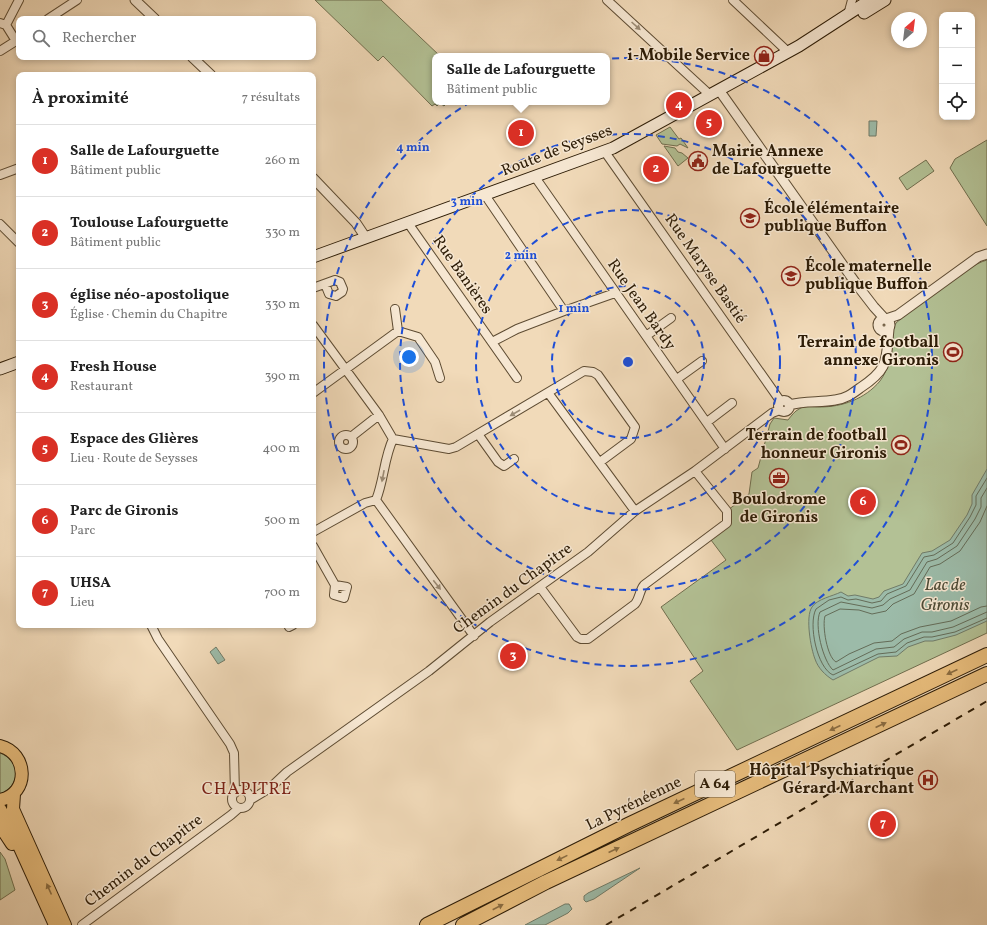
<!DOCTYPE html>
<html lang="fr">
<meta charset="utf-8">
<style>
body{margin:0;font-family:Vollkorn,serif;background:#f2f2f2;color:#222}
.controls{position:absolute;right:12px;top:12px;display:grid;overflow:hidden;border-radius:8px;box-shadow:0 2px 6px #0003}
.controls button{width:36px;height:36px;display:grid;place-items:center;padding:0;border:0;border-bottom:1px solid #e0e0e0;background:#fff;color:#222;font:20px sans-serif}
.compass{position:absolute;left:891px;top:12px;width:36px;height:36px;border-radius:50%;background:#fff;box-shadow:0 2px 6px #0003;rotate:28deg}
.you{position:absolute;left:409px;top:357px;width:14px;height:14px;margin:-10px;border:3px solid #fff;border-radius:50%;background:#1a73e8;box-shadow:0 0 0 6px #1a73e833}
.badge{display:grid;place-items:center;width:26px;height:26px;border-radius:50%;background:#d93025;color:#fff;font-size:13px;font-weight:700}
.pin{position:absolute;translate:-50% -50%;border:2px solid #fff;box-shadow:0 1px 4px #0006}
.popup{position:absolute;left:432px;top:53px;width:178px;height:52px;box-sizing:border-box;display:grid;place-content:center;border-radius:8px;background:#fff;filter:drop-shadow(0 1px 3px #0005);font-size:13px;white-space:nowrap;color:#767676}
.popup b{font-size:15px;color:#222}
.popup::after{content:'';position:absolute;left:50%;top:100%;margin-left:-8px;border:8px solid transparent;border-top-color:#fff}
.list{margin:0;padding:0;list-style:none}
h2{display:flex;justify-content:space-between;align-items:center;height:52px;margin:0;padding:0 16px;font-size:17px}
h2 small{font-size:13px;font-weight:400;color:#767676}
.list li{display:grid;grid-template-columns:26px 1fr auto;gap:12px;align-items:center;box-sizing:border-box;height:72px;padding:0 16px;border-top:1px solid #e0e0e0}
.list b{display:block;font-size:15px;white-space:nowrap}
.list p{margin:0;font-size:13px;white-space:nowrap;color:#767676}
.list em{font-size:13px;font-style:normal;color:#767676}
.icon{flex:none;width:22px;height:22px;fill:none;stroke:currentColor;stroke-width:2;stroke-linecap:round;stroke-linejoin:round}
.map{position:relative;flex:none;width:987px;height:925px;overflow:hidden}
.search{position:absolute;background:#fff;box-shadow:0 2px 6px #0003;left:16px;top:16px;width:300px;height:44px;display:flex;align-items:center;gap:10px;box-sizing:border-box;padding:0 14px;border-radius:8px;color:#767676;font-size:15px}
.panel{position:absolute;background:#fff;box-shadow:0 2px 6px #0003;left:16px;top:72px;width:300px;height:556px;border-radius:8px}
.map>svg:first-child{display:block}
.green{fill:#b3c195;stroke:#706e4e}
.water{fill:#9cbba9;stroke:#707b68}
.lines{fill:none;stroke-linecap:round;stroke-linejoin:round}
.shore{stroke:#646c58;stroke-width:1}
.minor-casing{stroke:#5e4c33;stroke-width:10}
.tertiary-casing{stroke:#5e4c33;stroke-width:11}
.secondary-casing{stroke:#2d1c06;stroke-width:13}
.primary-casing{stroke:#2d1c06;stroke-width:14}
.motorway-casing{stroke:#2d1c06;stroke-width:16}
.minor{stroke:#f6e7d2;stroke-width:8}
.tertiary{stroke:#f6e7d2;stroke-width:9}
.secondary{stroke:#f6e7d2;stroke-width:11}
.primary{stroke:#e8bd7c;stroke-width:12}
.motorway{stroke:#e8bd7c;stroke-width:14}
.rail{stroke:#2d1c06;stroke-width:2;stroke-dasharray:7 7;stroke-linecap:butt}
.oneway{fill:#9c8c76}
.oneway2{fill:#8a6c41}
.ring{fill:none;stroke:#1d4ed8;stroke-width:2;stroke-dasharray:7 5}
.labels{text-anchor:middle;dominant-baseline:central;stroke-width:3;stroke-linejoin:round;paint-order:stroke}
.shield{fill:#f6e7d2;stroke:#695943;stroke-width:1}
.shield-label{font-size:15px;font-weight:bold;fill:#2d1c06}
.poi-label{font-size:16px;font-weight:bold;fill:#2d1c06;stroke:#f6e7d2;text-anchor:end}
.street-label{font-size:16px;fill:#2d1c06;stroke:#f6e7d2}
.water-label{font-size:17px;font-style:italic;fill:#4e4c37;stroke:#f6e7d2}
.neighbourhood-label{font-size:17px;letter-spacing:1px;fill:#7a1f14;stroke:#f6e7d2}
.centre{fill:#1d4ed8;stroke:#f6e7d2;stroke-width:2}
.ring-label{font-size:12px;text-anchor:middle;font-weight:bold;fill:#1d4ed8;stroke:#f6e7d2;stroke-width:3;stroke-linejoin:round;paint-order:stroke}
</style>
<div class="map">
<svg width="987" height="925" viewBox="0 0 987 925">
<rect width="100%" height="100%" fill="#f1dab9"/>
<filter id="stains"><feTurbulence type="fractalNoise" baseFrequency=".005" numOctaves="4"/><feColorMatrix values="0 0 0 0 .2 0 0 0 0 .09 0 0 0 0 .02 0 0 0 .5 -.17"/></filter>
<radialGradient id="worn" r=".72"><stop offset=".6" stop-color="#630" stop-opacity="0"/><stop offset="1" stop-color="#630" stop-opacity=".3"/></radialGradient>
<path class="green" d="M315 0H381L440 56H435V102H448L444 106 440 103 437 106 435 104 432 106 383 56 378 61Z
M670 127 679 139 681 138 688 148 680 144 677 146 662 144 656 135Z
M987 140V226L950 168 955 159Z
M664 146 675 148 678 152 682 153 688 158 678 166Z
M926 160 934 171 907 190 899 178Z
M987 260V633L737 750 690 681 703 671 661 607 726 560 711 540 728 526V510L749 494 752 472 758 468 770 424 774 418 788 420C791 416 795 411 799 409 805 405 813 407 820 407 842 407 865 399 880 381 896 359 886 341 896 323 917 305 963 267 987 260Z
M0 753C21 761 21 786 0 794Z
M0 852 5 859 15 890 0 900Z"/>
<path class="water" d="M869 121H877L876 136H869Z
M987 469V621L956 635 933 641H925L908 647 897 656 879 657 833 680C825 675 818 668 815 659 811 649 805 617 812 607 817 599 833 596 841 592L848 596 855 595 873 599 879 597 884 591 903 584 922 553 932 551 950 540 967 515 972 504V495Z
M216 647 225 660 218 664 210 652Z
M640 868 594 899 586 902 584 900V896L588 893Z
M565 904H569L572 909 568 913 545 925H525Z"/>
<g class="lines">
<path class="shore" d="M987 478 976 496V505L970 517 953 543 934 555 924 557 906 586 887 594 881 601 872 603 856 599 848 600 841 597 829 600 816 609C808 624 817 668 833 675L878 654 896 652 907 643 924 637H932L955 632 987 618
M987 488 981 498V507L975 519 957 546 937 559 927 562 910 590 890 599 883 605 872 608 841 602 820 612C814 625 823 661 833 670L876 649 894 647 904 639 922 632H932L953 627 987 612
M987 506 980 522 960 551 940 564 930 567 914 594 893 604 886 611 872 614 859 610 840 609 825 616C822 626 827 657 836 662L849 654 874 643 892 641 901 634 920 627 951 621 981 607 987 606"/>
<g class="minor-casing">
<path id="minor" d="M607 0 710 95
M733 0 788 52
M848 15 852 0
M48 19 77 0
M0 23 6 25 19 0
M6 25 16 41
M0 51 19 39
M605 152 781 402
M0 175 19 168
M535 177 725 449
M485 195 564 311 615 293
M408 223 517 378
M0 224 19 243
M313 288 335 280 340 282 343 289 342 292 336 296 329 294 325 284
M395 309 398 331
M313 325 379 415 393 439
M646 336 671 318
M492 342 517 329 564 311
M677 379 702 361
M313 393 398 331 418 337 435 362 440 378
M549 394 635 511
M707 422 732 403
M478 434 498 462 504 466 514 459
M339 442a7 7 0 1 1 14 0a7 7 0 1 1-14 0Z
M351 437 379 415
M393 439 449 449 456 447 584 371 593 372 598 375 635 427 631 439 600 462
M393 439C384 458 384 480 376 500L474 636
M313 532 365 503 376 500
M313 546 335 585 334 595 344 598 347 587 335 585
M540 587 577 637 581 639H588L635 604C640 598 639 591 644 585L727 523V511L695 471
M151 625 158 639 230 744 234 753 235 793
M288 625 289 627 293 625
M232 799a9 9 0 1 1 18 0a9 9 0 1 1-18 0Z
M250 800 270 788 287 772 429 671 490 622 588 552 635 511 695 471 772 413 780 410
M82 925 231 815 239 808"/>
</g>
<g class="tertiary-casing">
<path id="tertiary" d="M135 0 155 19
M192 57 211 75
M719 90 857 285 874 307 885 319
M313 178 356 223 366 238
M878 325a6 6 0 1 1 12 0a6 6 0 1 1-12 0Z
M886 319 898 315 978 257 987 254
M778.5 406a5.5 5.5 0 1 1 11 0a5.5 5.5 0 1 1-11 0Z
M789 405C805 400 820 403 835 400 845 399 852 394 860 388 889 369 886 361 889 329"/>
</g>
<g class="secondary-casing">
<path id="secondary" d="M864 13 885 0
M313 257 613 148 799 46 870 0
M0 369 19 362"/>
</g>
<g class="primary-casing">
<path id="primary" d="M0 746C28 753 30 794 0 800
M14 794 13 809 65 925
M0 809 12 830 55 925
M0 826 12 844"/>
</g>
<g class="motorway-casing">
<path id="motorway" d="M427 925 628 825 987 655
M463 925 546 882 987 674"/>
</g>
<use href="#minor" class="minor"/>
<use href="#tertiary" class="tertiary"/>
<use href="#secondary" class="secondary"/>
<use href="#primary" class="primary"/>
<use href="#motorway" class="motorway"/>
<path class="rail" d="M606 925 987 701"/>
</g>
<defs><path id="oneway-solid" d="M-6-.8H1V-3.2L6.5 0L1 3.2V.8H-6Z"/></defs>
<g class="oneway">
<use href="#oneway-solid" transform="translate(636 26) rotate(42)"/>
<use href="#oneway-solid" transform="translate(515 413) rotate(150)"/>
<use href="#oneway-solid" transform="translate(383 476) rotate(101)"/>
<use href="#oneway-solid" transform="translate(437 585) rotate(52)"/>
</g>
<g class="oneway2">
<use href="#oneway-solid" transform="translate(952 672) rotate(155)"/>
<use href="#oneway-solid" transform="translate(881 725) rotate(-25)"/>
<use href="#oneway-solid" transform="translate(835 728) rotate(155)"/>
<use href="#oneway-solid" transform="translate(679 801) rotate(155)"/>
<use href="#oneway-solid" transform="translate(614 850) rotate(-25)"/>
<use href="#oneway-solid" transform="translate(562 858) rotate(154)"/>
<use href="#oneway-solid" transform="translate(49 889) rotate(-114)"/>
<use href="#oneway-solid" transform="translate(498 907) rotate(-27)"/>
</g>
<g class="ring">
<circle cx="628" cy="362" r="76"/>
<circle cx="628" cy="362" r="152"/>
<circle cx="628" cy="362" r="228"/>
<circle cx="628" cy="362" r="304"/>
</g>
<defs>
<g id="shop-ring" transform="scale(1)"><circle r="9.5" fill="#f6e7d2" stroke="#8f2418" stroke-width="1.5"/><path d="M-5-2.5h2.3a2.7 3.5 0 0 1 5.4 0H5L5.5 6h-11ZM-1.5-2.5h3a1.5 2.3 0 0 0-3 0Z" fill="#8f2418"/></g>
<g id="civic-ring" transform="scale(1)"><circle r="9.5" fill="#f6e7d2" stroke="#8f2418" stroke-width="1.5"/><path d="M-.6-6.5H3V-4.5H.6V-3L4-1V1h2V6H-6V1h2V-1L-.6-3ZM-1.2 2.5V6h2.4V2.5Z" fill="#8f2418"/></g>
<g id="school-ring" transform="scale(1)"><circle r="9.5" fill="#f6e7d2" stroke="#8f2418" stroke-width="1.5"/><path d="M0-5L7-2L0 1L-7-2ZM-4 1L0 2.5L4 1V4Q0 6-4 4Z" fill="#8f2418"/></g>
<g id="stadium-ring" transform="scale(1)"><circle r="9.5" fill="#f6e7d2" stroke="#8f2418" stroke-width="1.5"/><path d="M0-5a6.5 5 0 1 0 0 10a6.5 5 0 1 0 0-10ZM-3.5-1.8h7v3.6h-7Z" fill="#8f2418"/></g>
<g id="office-ring" transform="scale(1)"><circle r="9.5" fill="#f6e7d2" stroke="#8f2418" stroke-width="1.5"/><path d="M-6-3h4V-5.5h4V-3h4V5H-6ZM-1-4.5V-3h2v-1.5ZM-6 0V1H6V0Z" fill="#8f2418"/></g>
<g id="hospital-ring" transform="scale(1)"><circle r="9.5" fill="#f6e7d2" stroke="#8f2418" stroke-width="1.5"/><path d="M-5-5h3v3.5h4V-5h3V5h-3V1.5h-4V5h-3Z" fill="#8f2418"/></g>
</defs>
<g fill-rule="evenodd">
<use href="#shop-ring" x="764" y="56"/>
<use href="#civic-ring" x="698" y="161"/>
<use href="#school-ring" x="750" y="218"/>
<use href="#school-ring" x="791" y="276"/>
<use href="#stadium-ring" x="953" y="352"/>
<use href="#stadium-ring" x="901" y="445"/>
<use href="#office-ring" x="779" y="478"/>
<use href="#hospital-ring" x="928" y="780"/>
</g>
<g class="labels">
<rect class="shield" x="695" y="771" width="40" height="26" rx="3"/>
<g class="shield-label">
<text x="715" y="784">A 64</text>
</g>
<g class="poi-label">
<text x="750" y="56">i-Mobile Service</text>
<text x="712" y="152" text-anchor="start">Mairie Annexe<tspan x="712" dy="18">de Lafourguette</tspan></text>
<text x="764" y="209" text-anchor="start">École élémentaire<tspan x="764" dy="18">publique Buffon</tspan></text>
<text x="805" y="267" text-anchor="start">École maternelle<tspan x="805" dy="18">publique Buffon</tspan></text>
<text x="939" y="343">Terrain de football<tspan x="939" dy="18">annexe Gironis</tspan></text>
<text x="887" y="436">Terrain de football<tspan x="887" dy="18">honneur Gironis</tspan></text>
<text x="779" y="500" text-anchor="middle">Boulodrome<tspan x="779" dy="18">de Gironis</tspan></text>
<text x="914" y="771">Hôpital Psychiatrique<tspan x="914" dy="18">Gérard Marchant</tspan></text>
</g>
<g class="street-label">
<text transform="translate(557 151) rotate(-21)">Route de Seysses</text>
<text transform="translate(705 269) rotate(55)">Rue Maryse Bastié</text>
<text transform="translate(462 275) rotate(55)">Rue Banières</text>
<text transform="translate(641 305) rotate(55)">Rue Jean Bardy</text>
<text transform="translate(513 589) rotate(-36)">Chemin du Chapitre</text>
<text transform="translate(634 804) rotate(-26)">La Pyrénéenne</text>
<text transform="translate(144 861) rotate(-37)">Chemin du Chapitre</text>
</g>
<g class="water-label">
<text x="945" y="585">Lac de<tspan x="945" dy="20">Gironis</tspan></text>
</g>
<g class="neighbourhood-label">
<text x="247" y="789">CHAPITRE</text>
</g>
</g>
<circle cx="628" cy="362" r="6" class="centre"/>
<g class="ring-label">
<text x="413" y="151">4 min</text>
<text x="467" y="205">3 min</text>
<text x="521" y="259">2 min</text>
<text x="574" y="312">1 min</text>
</g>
<rect width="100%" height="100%" filter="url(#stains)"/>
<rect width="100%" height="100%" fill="url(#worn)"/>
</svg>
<div class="controls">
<button>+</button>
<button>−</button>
<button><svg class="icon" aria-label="locate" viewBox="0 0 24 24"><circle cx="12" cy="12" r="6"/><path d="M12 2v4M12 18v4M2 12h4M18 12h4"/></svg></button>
</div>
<svg class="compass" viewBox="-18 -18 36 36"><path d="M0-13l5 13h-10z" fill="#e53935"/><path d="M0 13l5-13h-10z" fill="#767676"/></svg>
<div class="you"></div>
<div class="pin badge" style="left:521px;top:133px">1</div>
<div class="popup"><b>Salle de Lafourguette</b>Bâtiment public</div>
<div class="pin badge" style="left:656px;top:169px">2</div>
<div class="pin badge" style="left:513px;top:656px">3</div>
<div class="pin badge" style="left:679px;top:105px">4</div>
<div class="pin badge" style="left:709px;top:123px">5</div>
<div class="pin badge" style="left:863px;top:502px">6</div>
<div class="pin badge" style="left:883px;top:824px">7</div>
<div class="search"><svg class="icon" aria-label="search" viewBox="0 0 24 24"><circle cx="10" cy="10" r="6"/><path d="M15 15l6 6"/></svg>Rechercher</div>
<section class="panel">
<h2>À proximité<small>7 résultats</small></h2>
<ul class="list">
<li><span class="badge">1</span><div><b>Salle de Lafourguette</b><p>Bâtiment public</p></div><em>260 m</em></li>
<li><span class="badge">2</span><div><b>Toulouse Lafourguette</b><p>Bâtiment public</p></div><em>330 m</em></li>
<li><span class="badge">3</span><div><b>église néo-apostolique</b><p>Église · Chemin du Chapitre</p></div><em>330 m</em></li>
<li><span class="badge">4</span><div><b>Fresh House</b><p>Restaurant</p></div><em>390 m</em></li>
<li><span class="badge">5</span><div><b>Espace des Glières</b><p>Lieu · Route de Seysses</p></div><em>400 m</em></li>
<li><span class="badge">6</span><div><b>Parc de Gironis</b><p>Parc</p></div><em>500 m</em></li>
<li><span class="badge">7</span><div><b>UHSA</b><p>Lieu</p></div><em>700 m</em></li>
</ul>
</section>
</div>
